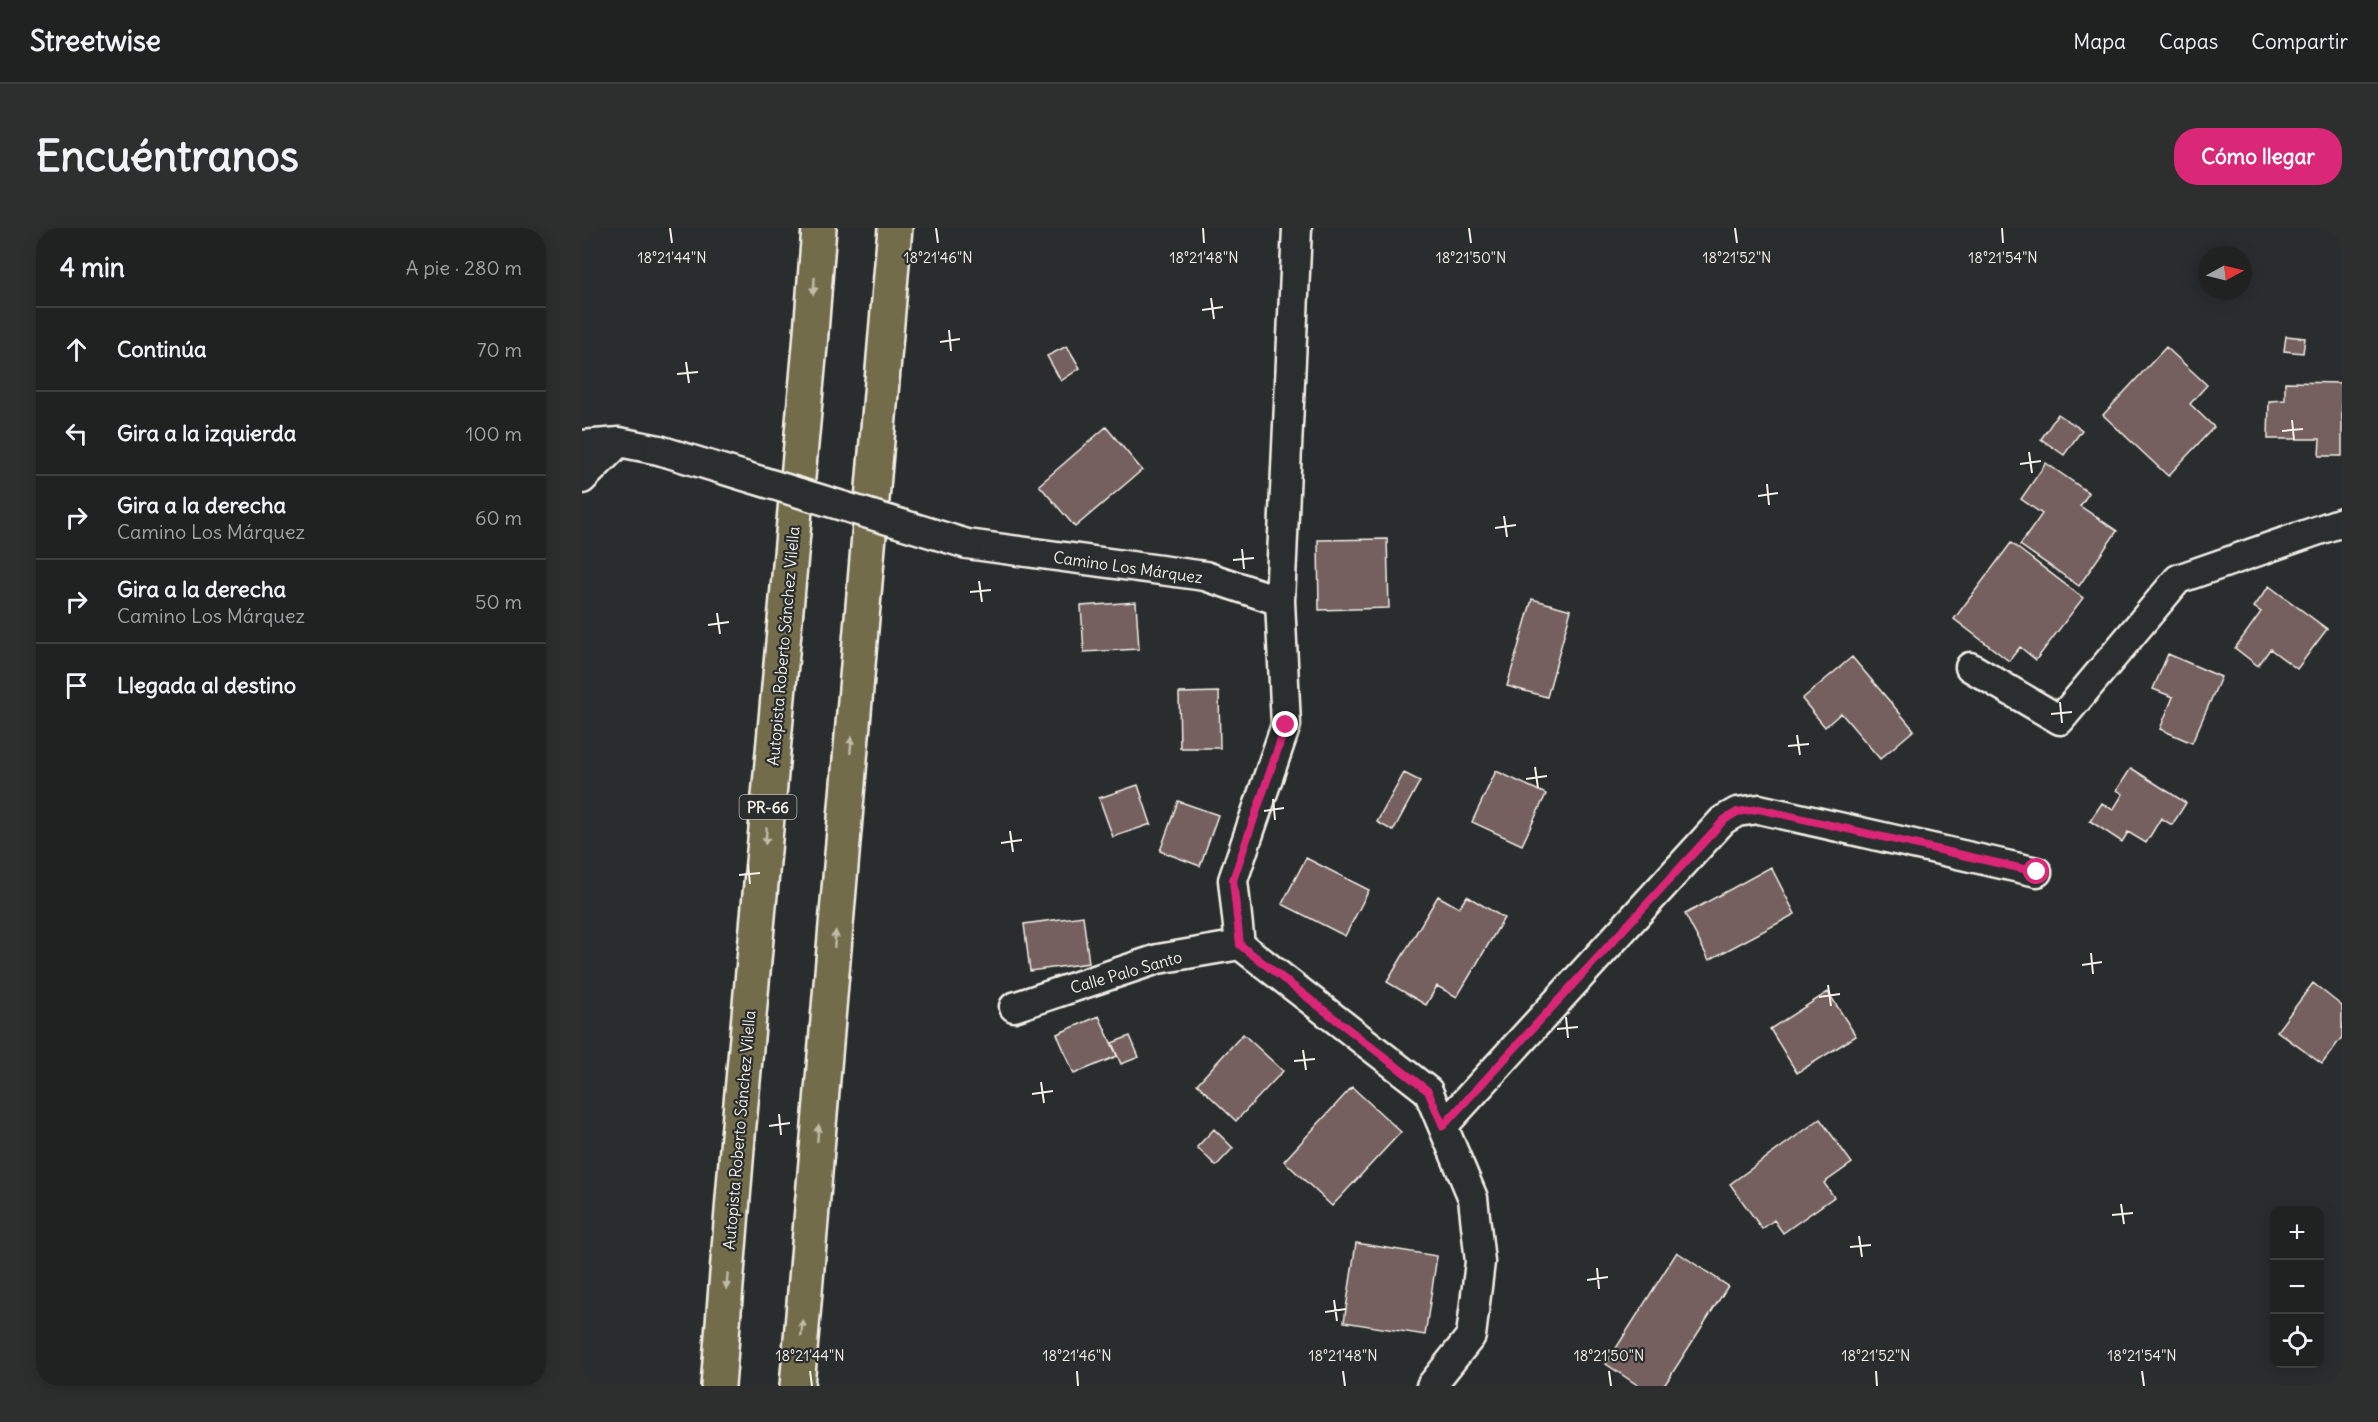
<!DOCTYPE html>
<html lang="es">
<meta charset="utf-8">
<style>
body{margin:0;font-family:Delius,sans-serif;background:#2d2f2f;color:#f1f3f6}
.controls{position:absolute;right:18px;bottom:18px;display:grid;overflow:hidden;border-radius:12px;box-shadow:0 3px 15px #0003}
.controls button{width:54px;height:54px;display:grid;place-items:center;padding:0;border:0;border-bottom:2px solid #3d3f40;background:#202222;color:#f1f3f6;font:30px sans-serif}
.compass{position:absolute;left:1616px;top:18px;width:54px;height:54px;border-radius:50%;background:#202222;box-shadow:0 3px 15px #0003;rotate:83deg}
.stop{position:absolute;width:18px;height:18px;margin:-14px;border:4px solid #db2777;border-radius:50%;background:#fff}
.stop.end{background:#db2777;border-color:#fff;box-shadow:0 2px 6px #0008}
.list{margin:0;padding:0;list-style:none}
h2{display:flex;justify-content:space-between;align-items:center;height:78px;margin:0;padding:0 24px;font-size:26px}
h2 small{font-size:20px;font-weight:400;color:#a2a4a5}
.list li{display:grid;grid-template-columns:39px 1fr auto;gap:18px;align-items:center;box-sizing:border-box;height:84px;padding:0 24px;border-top:2px solid #3d3f40}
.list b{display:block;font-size:22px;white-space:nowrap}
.list p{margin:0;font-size:20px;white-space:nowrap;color:#a2a4a5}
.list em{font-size:20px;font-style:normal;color:#a2a4a5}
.icon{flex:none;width:33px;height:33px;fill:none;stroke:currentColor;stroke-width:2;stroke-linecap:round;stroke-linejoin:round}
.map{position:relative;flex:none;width:1760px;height:1158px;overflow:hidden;border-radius:24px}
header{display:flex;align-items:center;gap:36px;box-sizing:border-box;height:84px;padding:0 30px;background:#202222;border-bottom:2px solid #3d3f40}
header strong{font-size:28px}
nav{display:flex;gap:33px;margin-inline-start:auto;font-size:21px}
.intro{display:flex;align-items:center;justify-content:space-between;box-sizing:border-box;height:144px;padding:0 36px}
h1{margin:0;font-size:42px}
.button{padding:15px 27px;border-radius:24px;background:#db2777;color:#fff;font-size:21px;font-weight:700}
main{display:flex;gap:36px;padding:0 36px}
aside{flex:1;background:#202222;border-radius:24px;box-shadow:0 3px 15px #0003}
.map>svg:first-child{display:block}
.building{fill:#74615f;stroke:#f4f1e8;stroke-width:1.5}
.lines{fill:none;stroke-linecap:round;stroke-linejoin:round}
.minor-casing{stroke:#f4f1e8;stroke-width:33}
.motorway-casing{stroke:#f4f1e8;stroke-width:38}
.minor{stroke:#2a2d2e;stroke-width:28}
.motorway{stroke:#726c4b;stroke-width:33}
.minor-bridge-casing{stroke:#f4f1e8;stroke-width:33;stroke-linecap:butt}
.minor-bridge{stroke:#2a2d2e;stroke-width:28}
.oneway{fill:#c0bca9}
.route{stroke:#db2777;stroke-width:8}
.ticks{fill:none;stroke:#f4f1e8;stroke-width:2}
.labels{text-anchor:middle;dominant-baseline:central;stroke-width:4.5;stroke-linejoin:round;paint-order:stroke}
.shield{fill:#2a2d2e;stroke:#b7b6b0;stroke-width:1.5}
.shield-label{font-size:15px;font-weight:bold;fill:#f4f1e8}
.street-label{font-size:16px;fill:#f4f1e8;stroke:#2a2d2e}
.ticks-label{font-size:15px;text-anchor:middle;fill:#f4f1e8;stroke:#2a2d2e;stroke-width:4.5;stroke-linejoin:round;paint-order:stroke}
</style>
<header>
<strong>Streetwise</strong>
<nav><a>Mapa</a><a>Capas</a><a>Compartir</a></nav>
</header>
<div class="intro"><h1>Encuéntranos</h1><a class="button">Cómo llegar</a></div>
<main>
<aside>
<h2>4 min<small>A pie · 280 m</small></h2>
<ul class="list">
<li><svg class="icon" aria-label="ahead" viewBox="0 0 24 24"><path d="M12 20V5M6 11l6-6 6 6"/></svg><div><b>Continúa</b></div><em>70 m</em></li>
<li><svg class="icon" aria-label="left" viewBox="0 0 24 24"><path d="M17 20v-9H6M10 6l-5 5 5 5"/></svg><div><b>Gira a la izquierda</b></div><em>100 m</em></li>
<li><svg class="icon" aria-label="right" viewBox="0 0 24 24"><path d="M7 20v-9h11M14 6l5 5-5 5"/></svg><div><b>Gira a la derecha</b><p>Camino Los Márquez</p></div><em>60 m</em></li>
<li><svg class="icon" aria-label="right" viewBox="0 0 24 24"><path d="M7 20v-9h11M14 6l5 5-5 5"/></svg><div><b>Gira a la derecha</b><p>Camino Los Márquez</p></div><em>50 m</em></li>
<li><svg class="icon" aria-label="arrive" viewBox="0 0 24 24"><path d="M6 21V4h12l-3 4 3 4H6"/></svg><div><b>Llegada al destino</b></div></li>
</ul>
</aside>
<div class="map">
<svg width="1760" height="1158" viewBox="0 0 1760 1158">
<rect width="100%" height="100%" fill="#2a2d2e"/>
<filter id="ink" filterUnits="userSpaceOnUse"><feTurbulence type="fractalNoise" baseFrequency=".0167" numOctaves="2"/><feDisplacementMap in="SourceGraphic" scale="12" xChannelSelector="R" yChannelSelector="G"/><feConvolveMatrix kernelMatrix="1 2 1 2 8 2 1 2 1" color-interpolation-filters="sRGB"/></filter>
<g filter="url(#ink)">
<path class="building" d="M1704 108 1723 110 1721 125 1702 123Z
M485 118 498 140 479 153 465 128Z
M1584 119 1625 157 1608 176 1632 199 1586 248 1521 187Z
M1703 154 1760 155V228H1737L1738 211H1686L1687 173 1703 172Z
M1476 186 1500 202 1482 227 1459 211Z
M524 199 560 242 493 299 457 257Z
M1464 235 1507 265 1498 278 1535 303 1497 358 1438 317 1460 286 1439 271Z
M805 311 807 380 737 382 736 312Z
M1429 315 1501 370 1454 432 1438 419 1427 433 1372 391Z
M1687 358 1745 401 1715 441 1688 421 1676 438 1653 420 1679 384 1672 379Z
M950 371 989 382 965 469 925 458Z
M554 374 557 421 502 424 499 378Z
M1586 426 1639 449 1610 515 1578 501 1591 469 1571 461Z
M1270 429 1332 502 1298 531 1259 485 1243 499 1220 471Z
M637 464 638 520H598L597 465Z
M1549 540 1604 575 1590 597 1579 590 1564 615 1546 604 1540 614 1508 593 1520 575 1531 582 1541 566 1535 562Z
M914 543 964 566 940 617 890 594Z
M822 545 838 553 811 603 795 594Z
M556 557 569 596 531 609 517 570Z
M596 573 636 587 618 638 578 623Z
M724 630 787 662 763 708 700 676Z
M1189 639 1213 686 1127 732 1103 686Z
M856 668 877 680 885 668 922 690 875 769 855 758 844 777 805 754Z
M501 688 507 735 448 743 442 696Z
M1731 755 1760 778V809L1740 836 1695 803Z
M1246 764 1274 808 1215 845 1188 801Z
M517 788 535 828 492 846 475 806Z
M661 806 701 843 654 893 615 856Z
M548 808 557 829 539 836 530 815Z
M770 859 819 904 750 978 702 933Z
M1238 891 1270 935 1242 955 1252 969 1201 1005 1192 992 1180 1001 1148 956Z
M632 901 651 920 634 938 615 919Z
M774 1015 855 1028 843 1107 762 1094Z
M1095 1024 1146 1058 1082 1158H1057L1024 1136Z"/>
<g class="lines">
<g class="minor-casing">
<path id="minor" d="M715 0 698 373 704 497 651 652 658 717 846 863 891 970 898 1034 889 1108 849 1158
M0 217 37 214 77 222
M0 251 37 214
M385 316 623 348 698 373
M1388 439 1478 492 1596 351 1760 294
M432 779 576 731 658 717
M861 898 1141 592 1155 584 1177 581 1455 644"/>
</g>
<g class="motorway-casing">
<path id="motorway" d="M136 1158 156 908 228 118 237 0
M215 1158 313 0"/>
</g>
<use href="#minor" class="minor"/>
<use href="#motorway" class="motorway"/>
<g class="minor-bridge-casing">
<path id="minor-bridge" d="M77 222 385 316"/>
</g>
<use href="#minor-bridge" class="minor-bridge"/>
</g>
<defs><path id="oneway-solid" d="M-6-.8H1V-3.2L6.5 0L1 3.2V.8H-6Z" transform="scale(1.5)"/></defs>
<g class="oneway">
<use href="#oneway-solid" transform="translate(232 58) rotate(94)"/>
<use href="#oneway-solid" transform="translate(269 517) rotate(-85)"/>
<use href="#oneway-solid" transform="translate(184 608) rotate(95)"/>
<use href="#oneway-solid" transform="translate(253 711) rotate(-85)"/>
<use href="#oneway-solid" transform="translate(236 905) rotate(-85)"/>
<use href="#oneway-solid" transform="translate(145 1053) rotate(95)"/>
<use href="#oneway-solid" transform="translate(220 1100) rotate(-85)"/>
</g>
</g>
<g class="lines" filter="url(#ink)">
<path class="route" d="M704 497 651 652 658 717 846 863 861 898 1142 592 1155 584 1177 581 1455 644"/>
</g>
<path class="ticks" d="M88 0 90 15M354 0 356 15M621 0 622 15M887 0 889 15M1153 0 1155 15M1420 0 1421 15M629 70 632 91M620 82 641 79M367 102 369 123M358 114 378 111M104 134 107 155M95 146 116 144M1710 192 1712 212M1700 203 1721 201M1447 224 1450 245M1438 236 1459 233M1185 256 1187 277M1176 268 1196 265M922 288 925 309M913 300 934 297M660 321 662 341M651 332 672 330M397 353 400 374M388 364 409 362M135 385 138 406M126 397 147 394M1478 474 1480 495M1469 486 1490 484M1215 507 1218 527M1206 518 1227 516M953 539 956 560M944 551 965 548M691 571 693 592M682 583 702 580M428 603 431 624M419 615 440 612M166 636 168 656M157 647 178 645M1509 725 1511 746M1500 737 1520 734M1246 757 1249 778M1237 769 1258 766M984 789 986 810M975 801 996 799M721 822 724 842M712 833 733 831M459 854 462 875M450 866 471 863M197 886 199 907M187 898 208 895M1539 976 1542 996M1530 987 1551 985M1277 1008 1280 1029M1268 1019 1289 1017M1015 1040 1017 1061M1005 1052 1026 1049M752 1072 755 1093M743 1084 764 1081M228 1143 230 1158M495 1143 496 1158M761 1143 763 1158M1027 1143 1029 1158M1294 1143 1295 1158M1560 1143 1562 1158"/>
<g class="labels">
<rect class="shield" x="157.5" y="567" width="57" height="24" rx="4.5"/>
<g class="shield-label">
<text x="186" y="579">PR-66</text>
</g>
<g class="street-label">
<text transform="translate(546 339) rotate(8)">Camino Los Márquez</text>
<text transform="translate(201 418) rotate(-85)">Autopista Roberto Sánchez Vilella</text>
<text transform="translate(544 744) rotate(-16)">Calle Palo Santo</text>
<text transform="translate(157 902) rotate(-85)">Autopista Roberto Sánchez Vilella</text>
</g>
</g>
<g class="ticks-label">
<text x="90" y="35">18°21'44"N</text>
<text x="356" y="35">18°21'46"N</text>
<text x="622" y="35">18°21'48"N</text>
<text x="889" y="35">18°21'50"N</text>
<text x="1155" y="35">18°21'52"N</text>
<text x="1421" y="35">18°21'54"N</text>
<text x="228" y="1133">18°21'44"N</text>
<text x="495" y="1133">18°21'46"N</text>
<text x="761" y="1133">18°21'48"N</text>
<text x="1027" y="1133">18°21'50"N</text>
<text x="1294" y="1133">18°21'52"N</text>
<text x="1560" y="1133">18°21'54"N</text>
</g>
</svg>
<div class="controls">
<button>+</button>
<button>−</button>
<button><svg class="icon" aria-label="locate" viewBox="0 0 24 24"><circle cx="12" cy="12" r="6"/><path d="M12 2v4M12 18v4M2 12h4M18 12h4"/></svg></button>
</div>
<svg class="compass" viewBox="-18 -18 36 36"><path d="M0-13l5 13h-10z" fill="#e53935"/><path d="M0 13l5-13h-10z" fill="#a2a4a5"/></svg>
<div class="stop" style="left:1455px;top:644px"></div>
<div class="stop end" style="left:704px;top:497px"></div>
</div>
</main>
